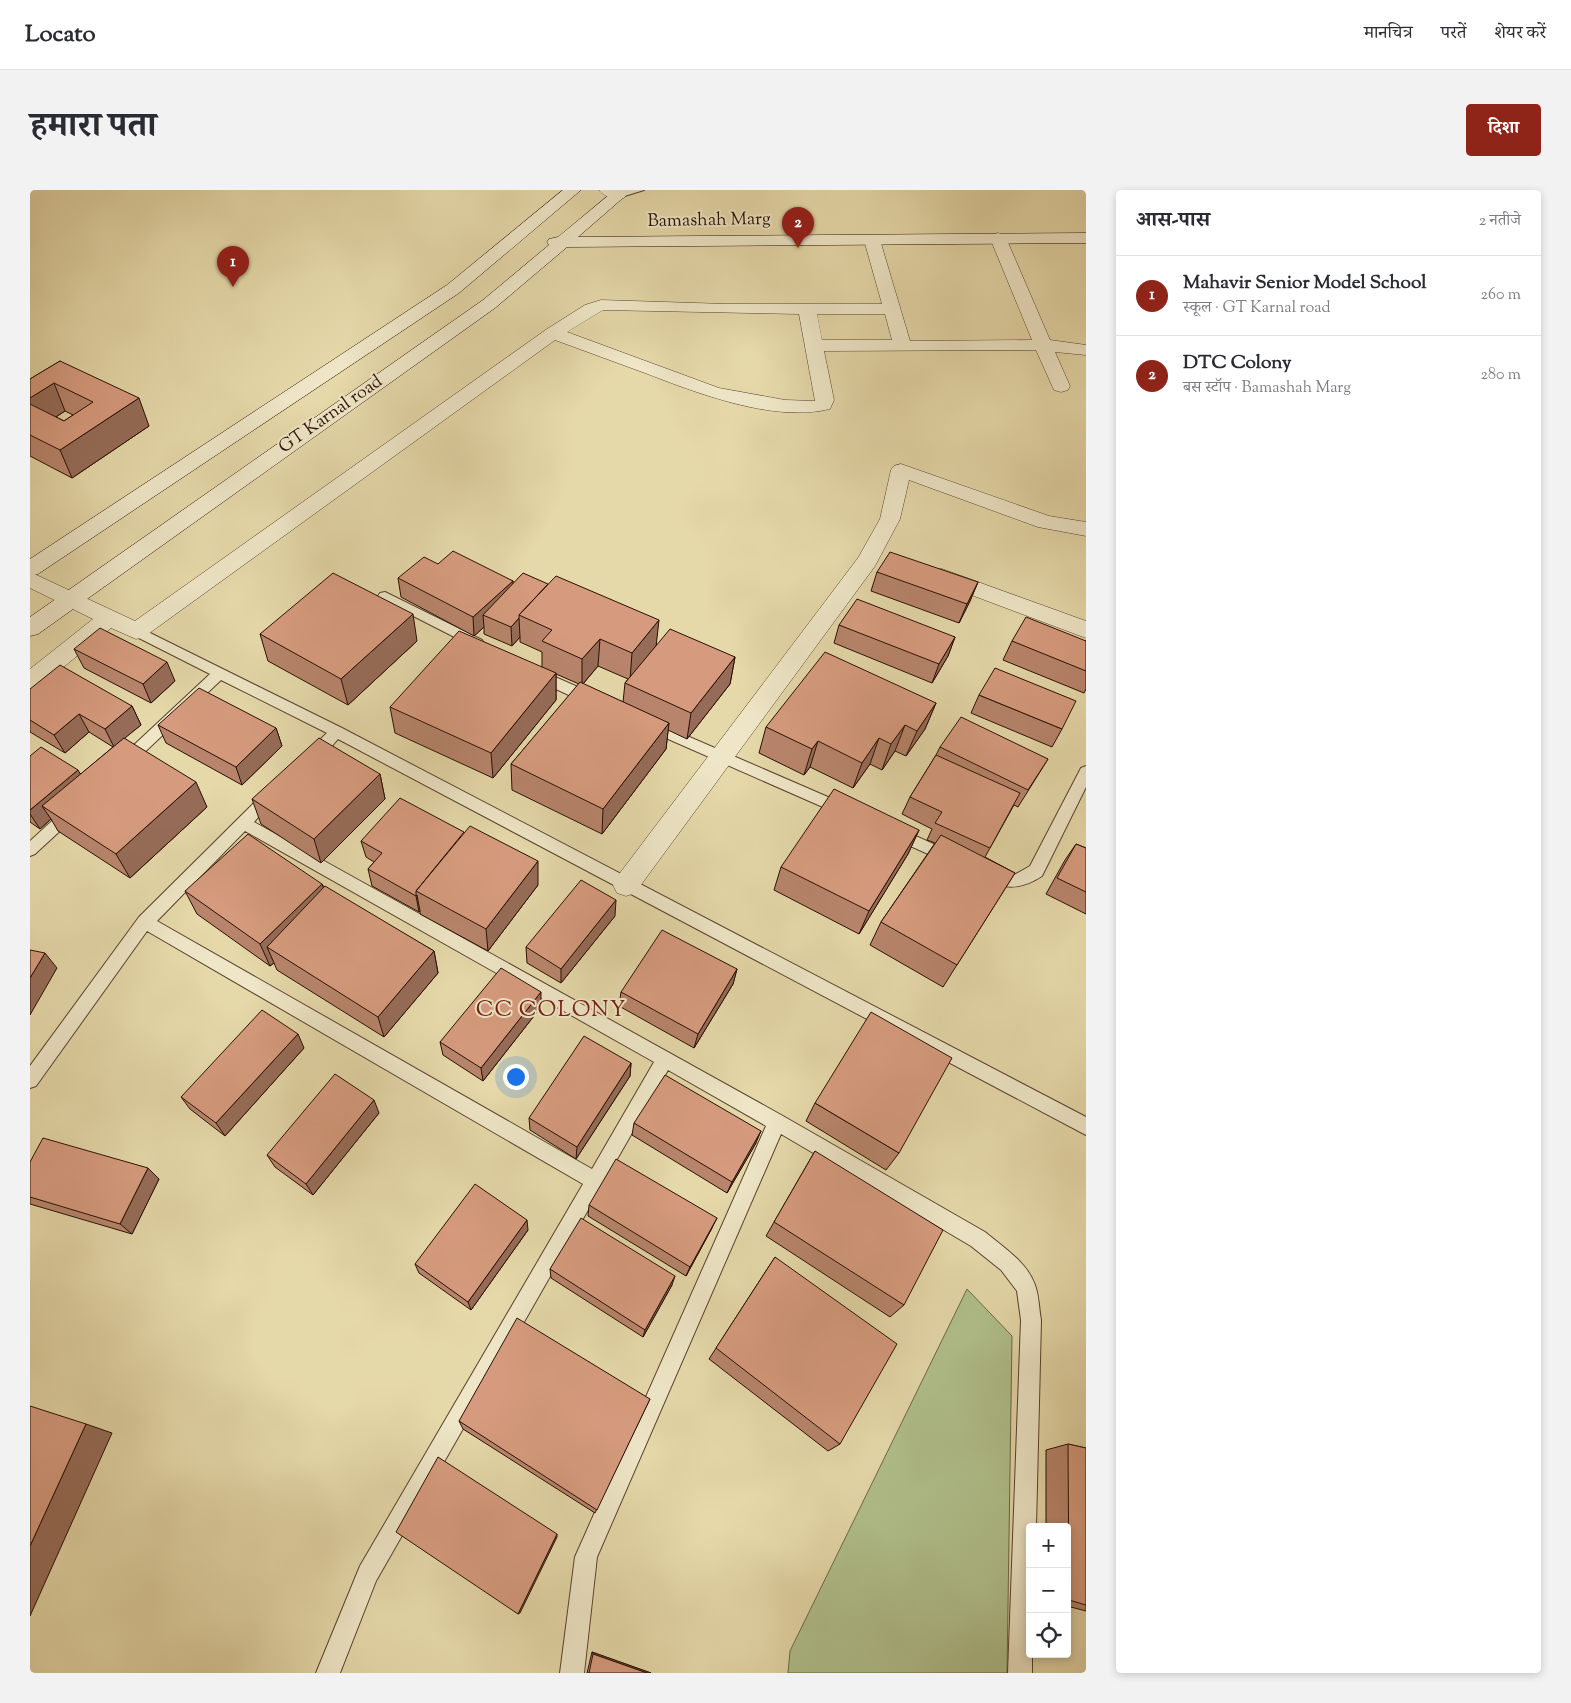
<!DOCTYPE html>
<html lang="hi">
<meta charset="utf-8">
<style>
body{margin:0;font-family:"Sorts Mill Goudy","Noto Serif Devanagari",serif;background:#f2f2f3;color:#2b2b33}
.controls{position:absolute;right:15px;bottom:15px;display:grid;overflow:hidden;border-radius:5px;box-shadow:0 2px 8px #0003}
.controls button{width:45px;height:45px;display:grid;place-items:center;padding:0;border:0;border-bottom:1px solid #e1e1e2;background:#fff;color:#2b2b33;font:25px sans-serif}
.you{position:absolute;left:485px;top:886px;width:18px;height:18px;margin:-12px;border:4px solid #fff;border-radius:50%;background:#1a73e8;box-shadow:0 0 0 8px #1a73e833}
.badge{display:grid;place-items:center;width:32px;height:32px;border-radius:50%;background:#8f2418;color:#fff;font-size:16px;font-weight:700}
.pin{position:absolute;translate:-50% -41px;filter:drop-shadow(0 1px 2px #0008)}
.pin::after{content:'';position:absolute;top:26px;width:18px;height:15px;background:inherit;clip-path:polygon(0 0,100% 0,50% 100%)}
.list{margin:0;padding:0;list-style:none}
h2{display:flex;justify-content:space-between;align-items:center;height:65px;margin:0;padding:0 20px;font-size:21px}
h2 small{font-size:16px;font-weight:400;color:#7c7c81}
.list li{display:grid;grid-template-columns:32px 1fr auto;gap:15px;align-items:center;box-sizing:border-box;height:80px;padding:0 20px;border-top:1px solid #e1e1e2}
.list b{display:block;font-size:19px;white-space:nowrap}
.list p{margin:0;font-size:16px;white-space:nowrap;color:#7c7c81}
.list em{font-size:16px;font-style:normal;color:#7c7c81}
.icon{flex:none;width:28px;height:28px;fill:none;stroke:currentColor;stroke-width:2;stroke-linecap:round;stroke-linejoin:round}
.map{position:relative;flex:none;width:1056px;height:1483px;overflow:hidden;border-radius:5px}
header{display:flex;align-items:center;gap:30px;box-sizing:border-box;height:70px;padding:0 25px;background:#fff;border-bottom:1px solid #e1e1e2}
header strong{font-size:24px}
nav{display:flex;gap:28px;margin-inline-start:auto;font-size:18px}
.intro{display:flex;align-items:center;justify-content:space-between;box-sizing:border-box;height:120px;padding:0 30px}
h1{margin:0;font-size:35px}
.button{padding:12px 22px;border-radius:5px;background:#8f2418;color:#fff;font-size:18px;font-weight:700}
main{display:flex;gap:30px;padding:0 30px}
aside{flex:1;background:#fff;border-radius:5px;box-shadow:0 2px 8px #0003}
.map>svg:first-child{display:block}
.green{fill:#b0c08c;stroke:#6c6847}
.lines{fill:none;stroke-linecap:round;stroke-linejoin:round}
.lane-casing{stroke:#58412c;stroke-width:2}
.street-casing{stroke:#58412c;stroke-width:1}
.secondary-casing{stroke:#290f02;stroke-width:1}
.lane{fill:#eee6c7;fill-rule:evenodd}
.street{fill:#eee6c7;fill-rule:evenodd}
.secondary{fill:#eee6c7;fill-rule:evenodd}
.wall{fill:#b8856c;stroke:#290f02;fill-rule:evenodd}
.shaded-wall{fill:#966c58;stroke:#290f02}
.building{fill:#d69b7e;stroke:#290f02}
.labels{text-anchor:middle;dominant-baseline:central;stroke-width:4;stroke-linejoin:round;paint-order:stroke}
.far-street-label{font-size:18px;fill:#290f02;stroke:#eee6c7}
.neighbourhood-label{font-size:22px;letter-spacing:1px;fill:#7a1f14;stroke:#eee6c7}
</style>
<header>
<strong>Locato</strong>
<nav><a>मानचित्र</a><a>परतें</a><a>शेयर करें</a></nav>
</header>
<div class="intro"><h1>हमारा पता</h1><a class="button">दिशा</a></div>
<main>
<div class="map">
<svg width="1056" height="1483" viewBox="0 0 1056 1483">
<rect width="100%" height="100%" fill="#e5d8a9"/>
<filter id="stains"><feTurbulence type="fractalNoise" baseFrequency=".004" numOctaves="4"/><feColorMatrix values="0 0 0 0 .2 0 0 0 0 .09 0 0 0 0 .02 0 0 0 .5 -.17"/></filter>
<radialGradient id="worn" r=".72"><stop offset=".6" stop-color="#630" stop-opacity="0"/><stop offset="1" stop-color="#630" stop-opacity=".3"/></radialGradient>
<path class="green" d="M937 1099 982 1146 977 1483H758L760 1461Z"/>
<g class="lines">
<g class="lane-casing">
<path id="lane" d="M597 0H614L588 8 583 5Z
M355 402 452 450 454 453 452 456H442L350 409 348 406 350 403Z
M106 436 312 538 1056 927V945L308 549C300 558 289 575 276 571L274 567 276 563 297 543 191 490 100 576 95 578 90 576 88 572 90 568 180 484 101 444 99 441 101 438Z
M507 479 566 505 568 509 566 513 561 514 556 513 502 488 500 484 502 480Z
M618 529 821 617 824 621 821 625 816 627 811 625 613 538 611 534 613 530Z
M1056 576V597L1012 686C991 700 975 699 953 690L951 685 953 680 959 679 972 684 984 685 1000 676 1051 578Z
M240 600 245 602 247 606 224 632 753 926 955 1042C973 1057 997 1072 1005 1095 1009 1106 1009 1119 1011 1130L1006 1337H1000V1464H1002V1483H978L991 1130 987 1101 971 1080 941 1056 751 944 567 1367 554 1483H530L545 1367 736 936 638 880 346 1391 310 1483H286L330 1376 553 994 117 741 6 896 0 898V876L109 727 235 602ZM215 641 624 872 562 979 127 731Z
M40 617 45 619 48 623 45 627 5 664 0 666V651L35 619Z
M863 636 926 664 929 668 926 672 921 674 916 672 858 646 855 642 858 638Z"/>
</g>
<g class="street-casing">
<path id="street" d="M569 0H590L596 5 594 8C585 10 574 7 569 0Z
M968 43 974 45 976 48 1020 150 1056 155V165L1025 162 1040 196 1038 200 1031 202 1024 200 1006 160 794 161 804 210 800 219C744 233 667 203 615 183 585 172 555 161 525 150L114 447 106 449 81 438 8 498 0 501V479L63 429 0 398V382L105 431 517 139 555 115 571 110 696 114H852L834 50 836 47H848L850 50 880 151 1002 150 960 48 962 45ZM573 120 769 124 785 211 755 210 689 198 537 142ZM787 124H855L862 150H792Z
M871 274 1019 326 1056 332V346L1008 337 879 290 870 329 845 376 605 703 596 706 587 703 583 695 587 687 828 368 850 329 861 280 864 276Z
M912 379 1056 431V448L904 391 901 386 904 381Z"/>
</g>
<g class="secondary-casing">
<path id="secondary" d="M533 0H551L429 103 8 384 0 386V369L417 95Z
M585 0H602L548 47 1056 43V53L537 57 465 118 8 444 0 446V427L453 110 519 55 517 52 519 49 528 47Z"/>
</g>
<use href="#lane" class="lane"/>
<use href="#street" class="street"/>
<use href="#secondary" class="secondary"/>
</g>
<path class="wall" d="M30 171 119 236 42 288 0 266V189ZM35 221 43 225 34 231 26 227Z
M408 374 483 391V393L627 455 705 467 700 494 657 549 638 540 636 559 572 644 482 600 481 574 549 494 526 484V510L463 588 365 543 360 517 512 477V462L490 452V447L482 456 454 444V437L444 446 371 407 368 388ZM568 476 598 489 595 493 593 512 553 494Z
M847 382 948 392 940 411 929 433 841 401Z
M809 435 925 447 918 466 902 493 804 453Z
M230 444 387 451 318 515 238 471Z
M982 451H1056V499L1054 503 973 470Z
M44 459 145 491 121 513 54 478Z
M0 499 102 516 111 535 94 548 177 617 100 688 28 641 21 629 10 639 0 632V566L51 584 83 557 59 542 35 563 0 542Z
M949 505 1032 539 1022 557 941 523Z
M906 513 895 539 876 566 865 561 852 580 840 574 823 598 780 577 774 585 729 563 736 537Z
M128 535 246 538 252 556 212 595 136 553Z
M910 557 1018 569 988 617 984 615 955 667 985 683 913 797 840 755 851 732 905 653 897 650 902 639 872 624 880 607 906 565Z
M350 584 355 609 291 673 231 634 222 609Z
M889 640 878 664 829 744 744 700 751 677Z
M331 651 508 695 458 761 390 724V721L389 722 342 696 338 679 344 672 336 667Z
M1046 654 1056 658V724L1016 704 1035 670Z
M292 694 294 697 404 761 408 783 354 847 247 780 244 773 240 776 167 724 155 701Z
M585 726 531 793 497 773 496 757Z
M707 779 703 794 664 858 589 816 591 802Z
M511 817 453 891 413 865 410 852Z
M274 858 195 946 160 919 151 907Z
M601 873 600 886 546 969 500 940 499 928Z
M785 913 869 963 856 980 776 931Z
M349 923 283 1005 245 977 237 965Z
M604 933 726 953 697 1003 602 945Z
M785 961 874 1115 860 1127 736 1046Z
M0 972 129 989 102 1044 0 1014Z
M559 1015 682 1038 656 1086 558 1026Z
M498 1040 441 1120 389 1083 385 1074Z
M745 1067 810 1254 798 1261 679 1169Z
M520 1079 642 1095 613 1147 521 1088Z
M620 1209 565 1323 433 1239 429 1231Z
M1038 1254 1056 1258V1421L1037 1416V1337H1016V1260Z
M562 1462 621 1483H557Z"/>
<path class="shaded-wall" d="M24 193 35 221 7 239 0 223V208Z
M109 208 119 236 42 288 30 260Z
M483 391V410L453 425 454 437 444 446 443 427Z
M948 392 940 411 929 433 937 414Z
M383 424 387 451 318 515 311 489Z
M489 428 490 447 482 456 481 437Z
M629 430 626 457 600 490 602 463Z
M925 447 918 466 902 493 909 474Z
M570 449 568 476 552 495V469Z
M705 467 700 494 657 549 661 523Z
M137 472 145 491 121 513 113 494Z
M526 483V510L463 588 461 563Z
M906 513 895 539 876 566 887 541Z
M102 516 111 535 84 557 75 539Z
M49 524 59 542 35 563 24 545Z
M639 533 636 559 572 644 573 619Z
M875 535 865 561 852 580 861 554Z
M246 538 252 556 212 595 206 577Z
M849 548 840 574 823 598 832 573Z
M788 551 780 577 774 585 782 559Z
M48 580 58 597 12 616 21 629 10 639 0 624V620Z
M350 584 355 609 291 673 284 649Z
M166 592 177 617 100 688 86 664Z
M889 640 878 664 829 744 839 721Z
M508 671V695L458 761 456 739Z
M292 694 300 717 237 757 244 773 240 776 230 754Z
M387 705 390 721 389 722 386 706Z
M586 710 585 726 531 793V779Z
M404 761 408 783 354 847 348 827Z
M15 763 27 778 0 825V788Z
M707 779 703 794 664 858 668 844Z
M511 802V817L453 891 451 878Z
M268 844 274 858 195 946 186 933Z
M601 873 600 886 546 969 547 957Z
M344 910 349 923 283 1005 276 994Z
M731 941 726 953 697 1003 702 992Z
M118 978 129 989 102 1044 90 1034Z
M687 1028 682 1038 656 1086 660 1077Z
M497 1030 498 1040 441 1120 438 1112Z
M645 1086 642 1095 613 1147 615 1140Z
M56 1234 82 1243 0 1426V1356Z
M527 1344V1347L490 1423 488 1424Z
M562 1462 621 1483H617L563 1464Z"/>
<path class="building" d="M30 171 109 208 30 260 0 245V214L34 231 63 212 24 193 0 208V189Z
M423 361 483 391 443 427 368 388 394 367 408 374Z
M860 362 948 392 937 414 847 382Z
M303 383 383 424 311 489 230 444Z
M493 383 518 394 489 425V428L481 437 453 425Z
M526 386 629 430 602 463 570 449 552 469 512 451 522 440 489 425Z
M827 409 925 447 909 474 809 435Z
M996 427 1056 451V481L982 451Z
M70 438 137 472 113 494 44 459Z
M640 439 705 467 661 523 595 493Z
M429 441 526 483 461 563 360 517Z
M795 462 906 513 887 541 875 535 861 554 849 548 832 573 788 551 782 559 736 537Z
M30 475 102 516 75 539 49 524 24 545 0 530V499Z
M965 478 1046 511 1032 539 949 505Z
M550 492 639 533 573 619 481 574Z
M169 498 246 538 206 577 128 535Z
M931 527 1018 569 998 600 910 557Z
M94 548 166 592 86 664 12 616Z
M289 548 350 584 284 649 222 609Z
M11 557 48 580 0 620V566Z
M906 565 990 603 960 658 905 633 912 622 880 607Z
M804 599 889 640 839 721 751 677Z
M370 608 434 642 386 701V706L338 679 352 663 331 651Z
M440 636 508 671 456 739 386 701Z
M218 644 292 694 230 754 155 701Z
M911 645 985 683 927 775 851 732Z
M1046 654 1056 658V702L1027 688Z
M551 690 586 710 531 779 496 757Z
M295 696 404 761 348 827 237 757Z
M632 740 707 779 668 844 591 802Z
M0 760 15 763 0 788Z
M471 778 511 802 451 878 410 852Z
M232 820 268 844 186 933 151 907Z
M841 822 922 868 869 963 785 913Z
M554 846 601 873 547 957 499 928Z
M305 884 344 910 276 994 237 965Z
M635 885 731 941 702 992 604 933Z
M13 948 118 978 90 1034 0 1007V972Z
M785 961 913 1040 874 1115 744 1032Z
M586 969 687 1028 660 1077 559 1015Z
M445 994 497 1030 438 1112 385 1074Z
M551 1028 645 1086 615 1140 520 1079Z
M745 1067 867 1154 810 1254 686 1158Z
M487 1128 620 1209 567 1320 429 1231Z
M0 1216 56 1234 0 1356Z
M1038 1254 1056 1258V1415L1039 1410Z
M408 1267 527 1344 488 1424 366 1342Z
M563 1464 617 1483H559Z"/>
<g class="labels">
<g class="far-street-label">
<text transform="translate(679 31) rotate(-1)">Bamashah Marg</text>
<text transform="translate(301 225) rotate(-35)">GT Karnal road</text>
</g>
<g class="neighbourhood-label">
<text x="521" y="821">CC COLONY</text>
</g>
</g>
<rect width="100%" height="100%" filter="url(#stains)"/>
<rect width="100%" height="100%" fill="url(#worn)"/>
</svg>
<div class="controls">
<button>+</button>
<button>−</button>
<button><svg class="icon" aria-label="locate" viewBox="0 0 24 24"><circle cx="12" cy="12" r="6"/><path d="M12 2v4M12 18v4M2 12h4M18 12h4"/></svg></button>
</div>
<div class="you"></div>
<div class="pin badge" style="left:203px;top:97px">1</div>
<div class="pin badge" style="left:768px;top:58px">2</div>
</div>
<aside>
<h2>आस-पास<small>2 नतीजे</small></h2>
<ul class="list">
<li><span class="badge">1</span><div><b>Mahavir Senior Model School</b><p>स्कूल · GT Karnal road</p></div><em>260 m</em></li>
<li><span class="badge">2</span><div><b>DTC Colony</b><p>बस स्टॉप · Bamashah Marg</p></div><em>280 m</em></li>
</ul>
</aside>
</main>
